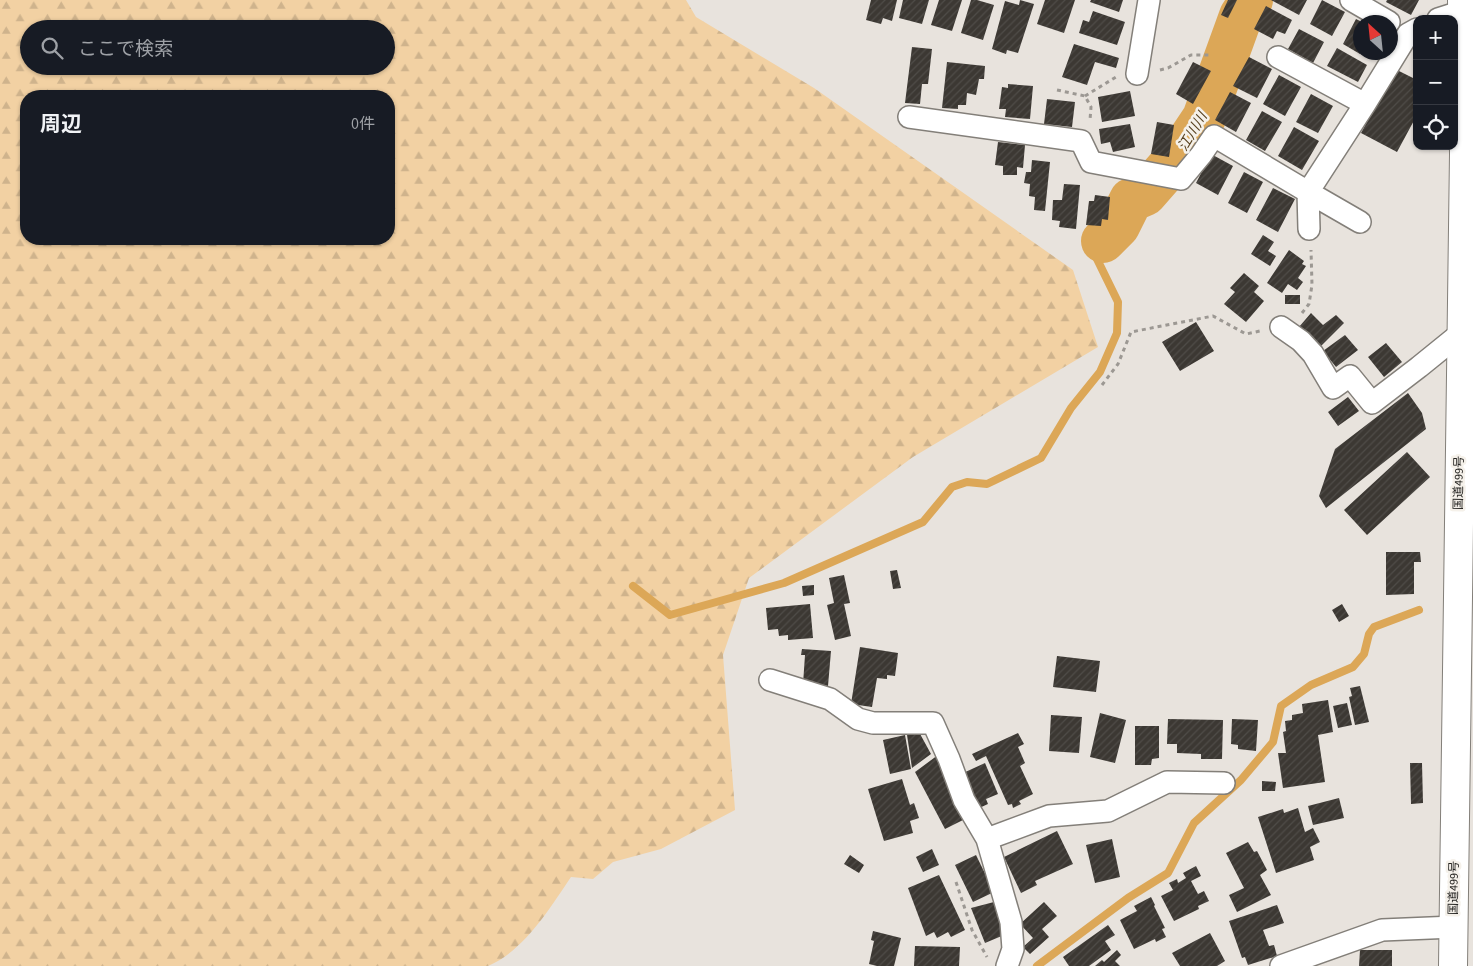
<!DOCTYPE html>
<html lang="ja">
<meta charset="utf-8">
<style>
body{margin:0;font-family:"Source Sans 3","Noto Sans JP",sans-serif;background:#242831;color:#f1f3f6}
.controls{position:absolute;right:15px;top:15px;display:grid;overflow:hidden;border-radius:10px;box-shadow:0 1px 4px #0004}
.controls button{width:45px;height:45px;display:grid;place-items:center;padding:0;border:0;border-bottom:1px solid #363941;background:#171b24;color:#f1f3f6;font:25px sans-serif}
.compass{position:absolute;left:1353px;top:15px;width:45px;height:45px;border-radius:50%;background:#171b24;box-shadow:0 1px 4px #0004;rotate:333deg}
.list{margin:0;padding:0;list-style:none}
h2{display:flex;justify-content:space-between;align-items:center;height:65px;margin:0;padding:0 20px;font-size:21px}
h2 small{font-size:16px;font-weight:400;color:#9ea1a6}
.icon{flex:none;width:28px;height:28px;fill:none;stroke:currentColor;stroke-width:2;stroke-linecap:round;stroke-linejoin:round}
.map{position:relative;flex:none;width:1473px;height:966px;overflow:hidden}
.search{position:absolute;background:#171b24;box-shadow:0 1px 4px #0004;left:20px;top:20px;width:375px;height:55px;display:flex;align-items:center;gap:12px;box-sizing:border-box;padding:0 18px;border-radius:28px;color:#9ea1a6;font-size:19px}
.panel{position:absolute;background:#171b24;box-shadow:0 1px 4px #0004;left:20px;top:90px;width:375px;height:155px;border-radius:20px}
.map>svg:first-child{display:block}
.forest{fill:url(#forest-firs);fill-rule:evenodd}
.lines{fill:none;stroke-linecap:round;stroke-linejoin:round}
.stream{stroke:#dca757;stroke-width:8}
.river{stroke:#dca757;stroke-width:44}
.building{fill:url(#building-hatch)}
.minor-casing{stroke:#837f79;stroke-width:24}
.trunk-casing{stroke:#837f79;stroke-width:30}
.path{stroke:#9c9893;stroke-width:3;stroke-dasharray:4 4;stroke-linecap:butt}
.minor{stroke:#fff;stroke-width:21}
.trunk{stroke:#fff;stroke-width:28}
.labels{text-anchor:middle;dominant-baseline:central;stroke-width:5;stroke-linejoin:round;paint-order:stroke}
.street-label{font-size:12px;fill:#242320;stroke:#f5f1ea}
.water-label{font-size:14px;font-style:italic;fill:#594220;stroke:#f5f1ea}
</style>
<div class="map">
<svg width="1473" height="966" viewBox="0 0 1473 966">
<defs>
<pattern id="forest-firs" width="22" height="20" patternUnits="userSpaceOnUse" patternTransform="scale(1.25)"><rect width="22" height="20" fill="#f2d1a3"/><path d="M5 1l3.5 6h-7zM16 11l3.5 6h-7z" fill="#cfb38c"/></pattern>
<pattern id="building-hatch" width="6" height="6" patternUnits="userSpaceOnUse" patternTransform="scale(1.25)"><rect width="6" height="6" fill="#3c3833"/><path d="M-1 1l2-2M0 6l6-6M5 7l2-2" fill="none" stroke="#4f4c48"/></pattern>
</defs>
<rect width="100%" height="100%" fill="#e8e3dd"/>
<path class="forest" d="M0 0H686L696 17 814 88 1073 270 1098 347 913 457 749 578 723 655 735 810 661 849 613 862 593 879 571 877C550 908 524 951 488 966H0ZM29 29H386V66H29ZM26 96H389V239H26Z"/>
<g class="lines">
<path class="stream" d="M633 586 670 615 784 583 923 522 952 487 967 482 987 484 1041 458 1071 408 1100 372 1117 333 1118 302 1096 257 1103 241
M1037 966 1128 898 1168 873 1194 823 1241 780 1273 742 1281 706 1311 685 1353 667 1364 654 1369 634 1374 627 1419 610"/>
<path class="river" d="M1103 241 1118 226 1131 200 1145 194 1180 154 1204 118 1241 16 1251 0"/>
</g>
<path class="building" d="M871 0H897L892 21 883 18 881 24 866 20Z
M903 0H929L922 24 899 18Z
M939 0H962L952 31 931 25Z
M971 0H977L994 5 983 40 961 33Z
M1020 0 1034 4 1018 53 1007 50 1006 54 992 49 1005 1 1019 5Z
M1045 0H1075L1064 33 1037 24Z
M1091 0H1123L1119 12 1090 2Z
M1228 0H1237L1228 18 1221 15Z
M1271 0H1307L1299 15Z
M1322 0 1345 12 1332 36 1310 24Z
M1387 0H1419L1411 15 1386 2Z
M1266 6 1292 20 1285 34 1277 31 1273 39 1254 29Z
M1093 11 1125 22 1117 45 1079 33 1083 20 1089 22Z
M1356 19 1360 21V54L1343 44Z
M1299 29 1324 42 1313 63 1288 49Z
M1074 44 1119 58 1116 68 1095 62 1087 85 1062 77Z
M912 47 932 49 928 84H922L920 104 905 103Z
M1337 48 1367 65 1358 82 1327 66Z
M1249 57 1272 69 1257 98 1233 86Z
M947 62 985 66 984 79H979L976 95 967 93 966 105H958V109L942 108Z
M1193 62 1211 71 1193 104 1176 94Z
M1395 69 1417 80V115L1397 152 1361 133Z
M1279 75 1301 87 1285 116 1263 104Z
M1008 84 1033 86 1030 119 1005 117 1006 109H999L1002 87 1008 88Z
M1130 91 1135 116 1102 122 1098 97Z
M1230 92 1251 103 1236 132 1215 120Z
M1311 94 1333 106 1318 133 1296 122Z
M1047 99 1075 102 1072 127 1044 124Z
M1262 111 1282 122 1265 151 1246 140Z
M1157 122 1174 125 1169 157 1151 154Z
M1130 124 1135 147 1113 152 1110 142 1101 144 1099 129Z
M1294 127 1319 141 1302 170 1278 156Z
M998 142 1025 145 1023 168 1017 167V175H1003V166L995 165Z
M1211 154 1233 166 1218 195 1196 183Z
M1032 160 1050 162 1045 211 1034 210 1035 197 1029 196 1030 184 1024 183 1026 172H1031Z
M1244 172 1263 182 1247 213 1228 203Z
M1064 184 1080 185 1076 229 1059 227 1060 221 1052 220 1053 200H1062Z
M1273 188 1295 199 1278 232 1256 220Z
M1095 195 1110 197 1108 220 1102 219 1101 226 1086 225 1089 201H1094Z
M1263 235 1274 242 1268 251 1276 256 1270 266 1251 254Z
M1289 250 1304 261 1302 264 1306 266 1298 278 1303 282 1297 290 1288 284 1282 293 1267 283Z
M1244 273 1259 286 1254 292 1264 301 1246 322 1224 304 1235 292 1230 288Z
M1285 295H1300V304H1285Z
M1311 313 1323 325 1336 315 1344 323 1320 347 1299 327Z
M1196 322 1214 351 1180 371 1162 342Z
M1345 335 1358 350 1336 367 1323 351Z
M1386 343 1402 362 1384 377 1368 357Z
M1408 393 1422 413 1426 429 1326 508 1319 496 1335 449Z
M1348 397 1359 411 1338 426 1328 412Z
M1407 452 1430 477 1367 535 1344 510Z
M1386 552H1420L1421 562H1414V594L1386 595Z
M897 570 901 588 893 589 890 571Z
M844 575 850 603 844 604 851 636 835 640 827 605 834 603 829 578Z
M814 585V595L803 596 802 586Z
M810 604 813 638 788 640V635L779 636 778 629 768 630 766 608Z
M1342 604 1349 616 1339 622 1332 610Z
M860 647 898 653 895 676 887 675V679L877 678 872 707 851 704Z
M802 649 831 651 828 686 803 684 805 655H801Z
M1057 656 1100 661 1096 692 1053 687Z
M1360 686 1369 722 1355 725 1349 697 1352 696 1350 688Z
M1328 700 1333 732 1318 735 1325 782 1283 788 1278 753H1286L1283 732 1286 731 1285 721 1292 720V715L1303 713 1302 704Z
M1347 703 1352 725 1338 728 1333 706Z
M1100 713 1126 720 1115 763 1090 757Z
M1051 715 1082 717 1079 753 1049 751Z
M1168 719 1223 720 1222 759H1201V754L1177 753V744H1167Z
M1232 719 1258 720 1256 751 1238 749V745L1231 744Z
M1135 726H1159V758L1152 759 1151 765H1135Z
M919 732 931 754 912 768 907 735Z
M1018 733 1024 744 1018 747 1025 763 1020 766 1033 794 1019 801 1021 804 1013 808 1012 804 1008 805 986 756 976 761 972 754Z
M905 735 911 769 890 774 883 740Z
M938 755 965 819 945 829 915 772Z
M985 763 998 794 986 799 988 804 977 809 961 774Z
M1410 763H1422L1423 803 1411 804Z
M902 779 910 805 914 803 919 818 910 821 913 833 884 841 868 789Z
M1262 781 1276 782 1275 791H1262Z
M1339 798 1344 818 1313 825 1308 806Z
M1298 808 1305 832 1313 828 1320 842 1310 847 1314 860 1276 873 1258 817 1283 809 1284 813Z
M1057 831 1073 864 1035 881 1037 885 1021 893 1004 857Z
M1112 839 1120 877 1095 883 1086 845Z
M1248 842 1254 852 1257 851 1267 870 1260 875 1271 895 1237 912 1229 895 1244 888 1226 853Z
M932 849 939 865 923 872 916 857Z
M850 855 864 865 859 873 844 864Z
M976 855 994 892 973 902 955 865Z
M1196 866 1201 876 1191 881 1198 894 1204 891 1209 901 1198 906 1199 909 1174 921 1161 896 1173 890 1169 883 1177 879 1178 883 1186 878 1183 873Z
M939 875 965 930 951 937 948 932 937 938 934 932 926 936 908 888Z
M1151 897 1155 905 1154 906 1165 928 1162 929 1166 937 1156 942 1155 939 1134 949 1120 920 1137 911 1134 906Z
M994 902 1004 935 985 943 971 908Z
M1044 902 1057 916 1042 929 1049 937 1030 954 1023 947 1033 938 1020 924Z
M1277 905 1284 923 1263 930 1269 946 1274 945 1277 956 1248 965 1245 957 1242 958 1229 921Z
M1108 925 1115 935 1105 941 1111 950 1089 966H1069L1063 957Z
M873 931 901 938 894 966H877L869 964 874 941 871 940Z
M1210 933 1225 961 1217 966H1180L1172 953Z
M915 946 960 947 959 966H914Z
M1117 950 1121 955 1115 961 1120 966H1095L1102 960 1104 962Z
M1360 950H1392V966H1359Z"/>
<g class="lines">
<g class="minor-casing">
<path id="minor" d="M1351 0 1389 22
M1438 19 1463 11
M1278 57 1365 104
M1137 74 1149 0
M909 117 1081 141 1091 162 1181 179 1201 155 1214 136 1308 192 1365 104 1408 34 1417 29
M1309 229 1308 192 1360 222
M1281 327 1301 341 1313 354 1333 388 1350 376 1372 403 1419 367 1461 333
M770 680 830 699 858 719 873 723H933L949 759 964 800 987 839
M1007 966 1013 949 1011 922 987 839 1049 816 1108 811 1167 782 1224 783
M1281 966 1382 930 1454 927"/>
</g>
<g class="trunk-casing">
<path id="trunk" d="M1453 966 1464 154 1462 0"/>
</g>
<path class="path" d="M1160 70 1168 68 1191 55H1211
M1057 90 1085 96 1091 107 1090 120
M1085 96 1116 77
M1302 313 1309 304 1312 285 1311 250
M1102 385 1118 364 1131 332 1213 316 1246 334 1260 331
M956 882 972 930 987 957"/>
<use href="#minor" class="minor"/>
<use href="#trunk" class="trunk"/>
</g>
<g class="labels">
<g class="street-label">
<text transform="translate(1459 483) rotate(-89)">国道499号</text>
<text transform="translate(1454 888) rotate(-89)">国道499号</text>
</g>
<g class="water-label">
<text transform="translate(1193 132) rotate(-59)">江川川</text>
</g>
</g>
</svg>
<div class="controls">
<button>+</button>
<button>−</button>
<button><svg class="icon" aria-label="locate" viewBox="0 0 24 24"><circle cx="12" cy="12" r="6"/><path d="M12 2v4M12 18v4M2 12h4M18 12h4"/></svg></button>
</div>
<svg class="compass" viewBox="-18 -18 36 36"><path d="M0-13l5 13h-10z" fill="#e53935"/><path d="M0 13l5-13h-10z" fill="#9ea1a6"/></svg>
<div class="search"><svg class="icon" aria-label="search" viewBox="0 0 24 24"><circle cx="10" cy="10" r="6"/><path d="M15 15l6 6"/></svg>ここで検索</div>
<section class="panel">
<h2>周辺<small>0件</small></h2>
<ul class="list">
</ul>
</section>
</div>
